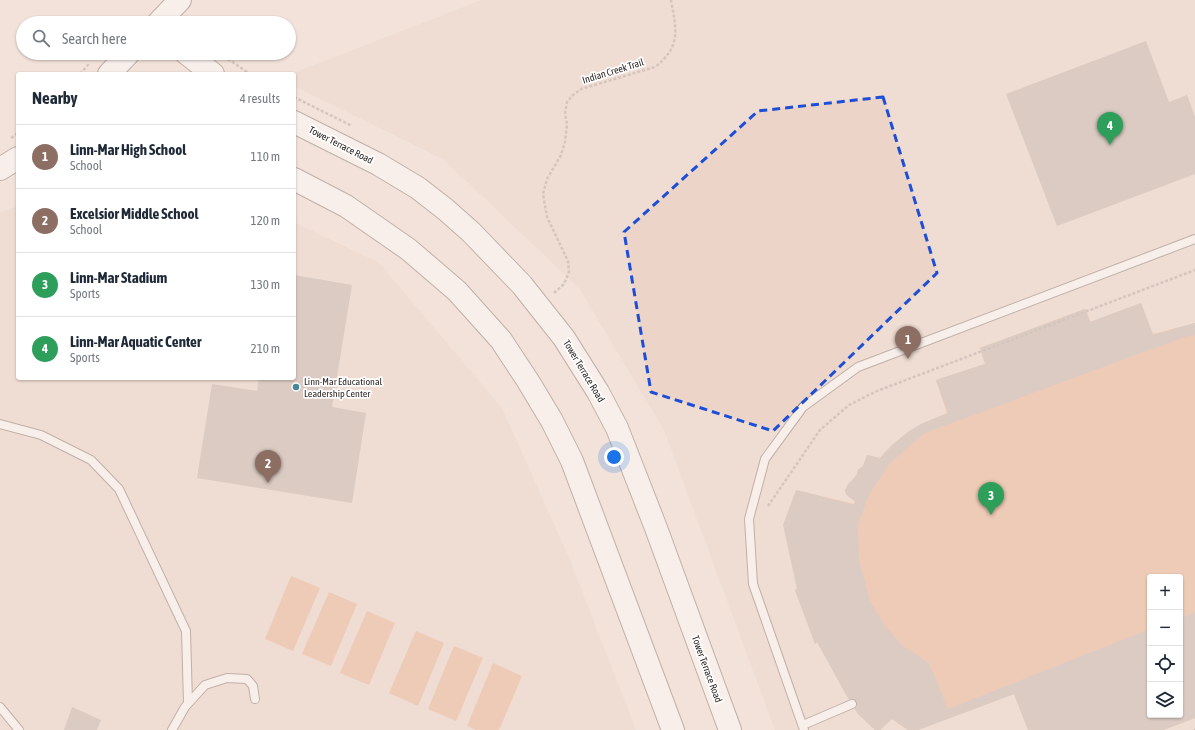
<!DOCTYPE html>
<meta charset="utf-8">
<style>
body{margin:0;font-family:"Asap Condensed",sans-serif;background:#f6f6f7;color:#1f2937}
.controls{position:absolute;right:12px;bottom:12px;display:grid;overflow:hidden;border-radius:4px;box-shadow:0 1px 3px #0004}
.controls button{width:36px;height:36px;display:grid;place-items:center;padding:0;border:0;border-bottom:1px solid #e0e1e3;background:#fff;color:#1f2937;font:20px sans-serif}
.you{position:absolute;left:614px;top:457px;width:14px;height:14px;margin:-10px;border:3px solid #fff;border-radius:50%;background:#1a73e8;box-shadow:0 0 0 6px #1a73e833}
.badge{display:grid;place-items:center;width:26px;height:26px;border-radius:50%;background:#0f766e;color:#fff;font-size:13px;font-weight:700}
.pin{position:absolute;translate:-50% -33px;filter:drop-shadow(0 1px 2px #0008)}
.pin::after{content:'';position:absolute;top:21px;width:14px;height:12px;background:inherit;clip-path:polygon(0 0,100% 0,50% 100%)}
.list{margin:0;padding:0;list-style:none}
h2{display:flex;justify-content:space-between;align-items:center;height:52px;margin:0;padding:0 16px;font-size:17px}
h2 small{font-size:13px;font-weight:400;color:#747a83}
.list li{display:grid;grid-template-columns:26px 1fr auto;gap:12px;align-items:center;box-sizing:border-box;height:64px;padding:0 16px;border-top:1px solid #e0e1e3}
.list b{display:block;font-size:15px;white-space:nowrap}
.list p{margin:0;font-size:13px;white-space:nowrap;color:#747a83}
.list em{font-size:13px;font-style:normal;color:#747a83}
.icon{flex:none;width:22px;height:22px;fill:none;stroke:currentColor;stroke-width:2;stroke-linecap:round;stroke-linejoin:round}
.map{position:relative;flex:none;width:1195px;height:730px;overflow:hidden}
.search{position:absolute;background:#fff;box-shadow:0 1px 3px #0004;left:16px;top:16px;width:280px;height:44px;display:flex;align-items:center;gap:10px;box-sizing:border-box;padding:0 14px;border-radius:22px;color:#747a83;font-size:15px}
.panel{position:absolute;background:#fff;box-shadow:0 1px 3px #0004;left:16px;top:72px;width:280px;height:308px;border-radius:4px}
.map>svg:first-child{display:block}
.built{fill:#ecd4c9;fill-rule:evenodd}
.green{fill:#e9af8d;fill-rule:evenodd}
.building{fill:#bfb0a8}
.lines{fill:none;stroke-linecap:round;stroke-linejoin:round}
.lane-casing{stroke:#83756d;stroke-width:10}
.secondary-casing{stroke:#83756d;stroke-width:24}
.path{stroke:#b0a49d;stroke-width:2.5;stroke-dasharray:3 2;stroke-linecap:butt}
.lane{stroke:#fff;stroke-width:8}
.secondary{stroke:#fff;stroke-width:22}
.marked{fill:none;stroke:#1d4ed8;stroke-width:3;stroke-dasharray:8 5;stroke-linejoin:round}
.poi-dot{fill:#458996;stroke:#fff;stroke-width:1.5}
.labels{text-anchor:middle;dominant-baseline:central;stroke-width:3.5;stroke-linejoin:round;paint-order:stroke}
.street-label{font-size:10px;fill:#2f2926;stroke:#fff}
.poi-label{font-size:10px;fill:#2f2926;stroke:#fff;text-anchor:start}
</style>
<div class="map">
<svg width="1195" height="730" viewBox="0 0 1195 730">
<rect width="100%" height="100%" fill="#f2e2d9"/>
<path class="built" d="M482 0H1195V730H775L664 430 579 288 443 159 294 86V74H291ZM1150 577H1180V715H1150Z
M18 206V378H294V222L379 263 502 408 569 558 636 730H0V213Z"/>
<path class="green" d="M1141 303 1153 334 1195 323V718L1163 730H1028L1014 694 918 730H908L892 719 880 730H875L858 714 817 642 815 644 795 590 797 589 796 490 854 504 855 501C833 488 856 484 858 470L863 466 867 455 880 458C902 433 918 425 947 413L936 380 985 364 980 348 1085 309 1091 322ZM1150 577H1180V715H1150Z
M291 576 320 588 293 651 265 639Z
M329 592 357 604 331 666 302 654Z
M367 611 395 623 369 685 340 673Z
M416 631 444 643 418 706 389 693Z
M454 646 483 658 456 721 428 709Z
M493 663 522 676 499 730H476L467 726Z"/>
<path class="building" d="M1146 41 1169 102 1187 95 1195 117V174L1057 226 1006 94Z
M294 275 352 285 332 407 366 413 352 503 197 478 212 384 257 391 259 378H294Z
M1141 303 1153 335 1195 323V335L1179 339 925 433 891 462 869 494 858 524 859 559 870 601 885 626 903 646 929 663 948 709 1150 629V715H1180V618L1195 612V718L1163 730H1028L1014 694 918 730H908L892 719 880 730H875L858 714 845 693 817 642 815 644 795 590 797 589 783 525 796 490 854 505 855 501 849 497 846 494 845 490 848 484 857 475 858 470 863 466 867 455 880 458 889 448 909 431 921 424 948 413 936 380 985 364 980 348 1085 309 1090 322Z
M72 707 101 720 97 730H64Z"/>
<g class="lines">
<g class="lane-casing">
<path id="lane" d="M0 424 41 435 91 460 119 489 186 631 188 703
M0 707 19 730
M803 725 852 704
M172 730 185 707 205 685 227 678 247 679 253 686 255 699
M804 730 753 584 749 519 765 459 803 407 858 367 1195 239"/>
</g>
<g class="secondary-casing">
<path id="secondary" d="M158 23 180 0
M186 53 213 74
M109 74 129 53
M294 122 378 164 418 188 445 209 471 232 522 285 564 338 598 392 617 428 656 528 730 730
M0 169 18 158
M294 179 346 206 408 249 457 291 501 340 528 381 552 421 572 461 673 730"/>
</g>
<path class="path" d="M228 59 250 74
M80 74 88 65 90 67
M294 97 352 126
M11 138 18 133
M554 293 564 284 569 272 568 261 547 217 543 194 547 179 561 155 565 142 567 124 565 114 567 102 573 95 581 89 655 67C682 46 676 29 671 0
M768 506 820 430 849 405 877 391 1195 270
M1194 730H1195"/>
<use href="#lane" class="lane"/>
<use href="#secondary" class="secondary"/>
</g>
<path d="M0 0H1195V730H0ZM883 97 937 273 773 431 651 392 624 232 758 111Z" fill="#f2e2d9" fill-opacity=".55" fill-rule="evenodd"/>
<path class="marked" d="M883 97 937 273 773 431 651 392 624 232 758 111Z"/>
<circle class="poi-dot" cx="296" cy="387" r="4"/>
<g class="labels">
<g class="street-label">
<text transform="translate(613 71) rotate(-17)">Indian Creek Trail</text>
<text transform="translate(341 145) rotate(27)">Tower Terrace Road</text>
<text transform="translate(584 371) rotate(59)">Tower Terrace Road</text>
<text transform="translate(707 669) rotate(70)">Tower Terrace Road</text>
</g>
<g class="poi-label">
<text x="304" y="381">Linn-Mar Educational<tspan x="304" dy="12">Leadership Center</tspan></text>
</g>
</g>
</svg>
<div class="controls">
<button>+</button>
<button>−</button>
<button><svg class="icon" aria-label="locate" viewBox="0 0 24 24"><circle cx="12" cy="12" r="6"/><path d="M12 2v4M12 18v4M2 12h4M18 12h4"/></svg></button>
<button><svg class="icon" aria-label="layers" viewBox="0 0 24 24"><path d="M12 4l9 5-9 5-9-5zM3 14l9 5 9-5"/></svg></button>
</div>
<div class="you"></div>
<div class="pin badge" style="left:908px;top:359px;background:#8d6e63">1</div>
<div class="pin badge" style="left:268px;top:483px;background:#8d6e63">2</div>
<div class="pin badge" style="left:991px;top:515px;background:#2e9e5b">3</div>
<div class="pin badge" style="left:1110px;top:145px;background:#2e9e5b">4</div>
<div class="search"><svg class="icon" aria-label="search" viewBox="0 0 24 24"><circle cx="10" cy="10" r="6"/><path d="M15 15l6 6"/></svg>Search here</div>
<section class="panel">
<h2>Nearby<small>4 results</small></h2>
<ul class="list">
<li><span class="badge" style="background:#8d6e63">1</span><div><b>Linn-Mar High School</b><p>School</p></div><em>110 m</em></li>
<li><span class="badge" style="background:#8d6e63">2</span><div><b>Excelsior Middle School</b><p>School</p></div><em>120 m</em></li>
<li><span class="badge" style="background:#2e9e5b">3</span><div><b>Linn-Mar Stadium</b><p>Sports</p></div><em>130 m</em></li>
<li><span class="badge" style="background:#2e9e5b">4</span><div><b>Linn-Mar Aquatic Center</b><p>Sports</p></div><em>210 m</em></li>
</ul>
</section>
</div>
